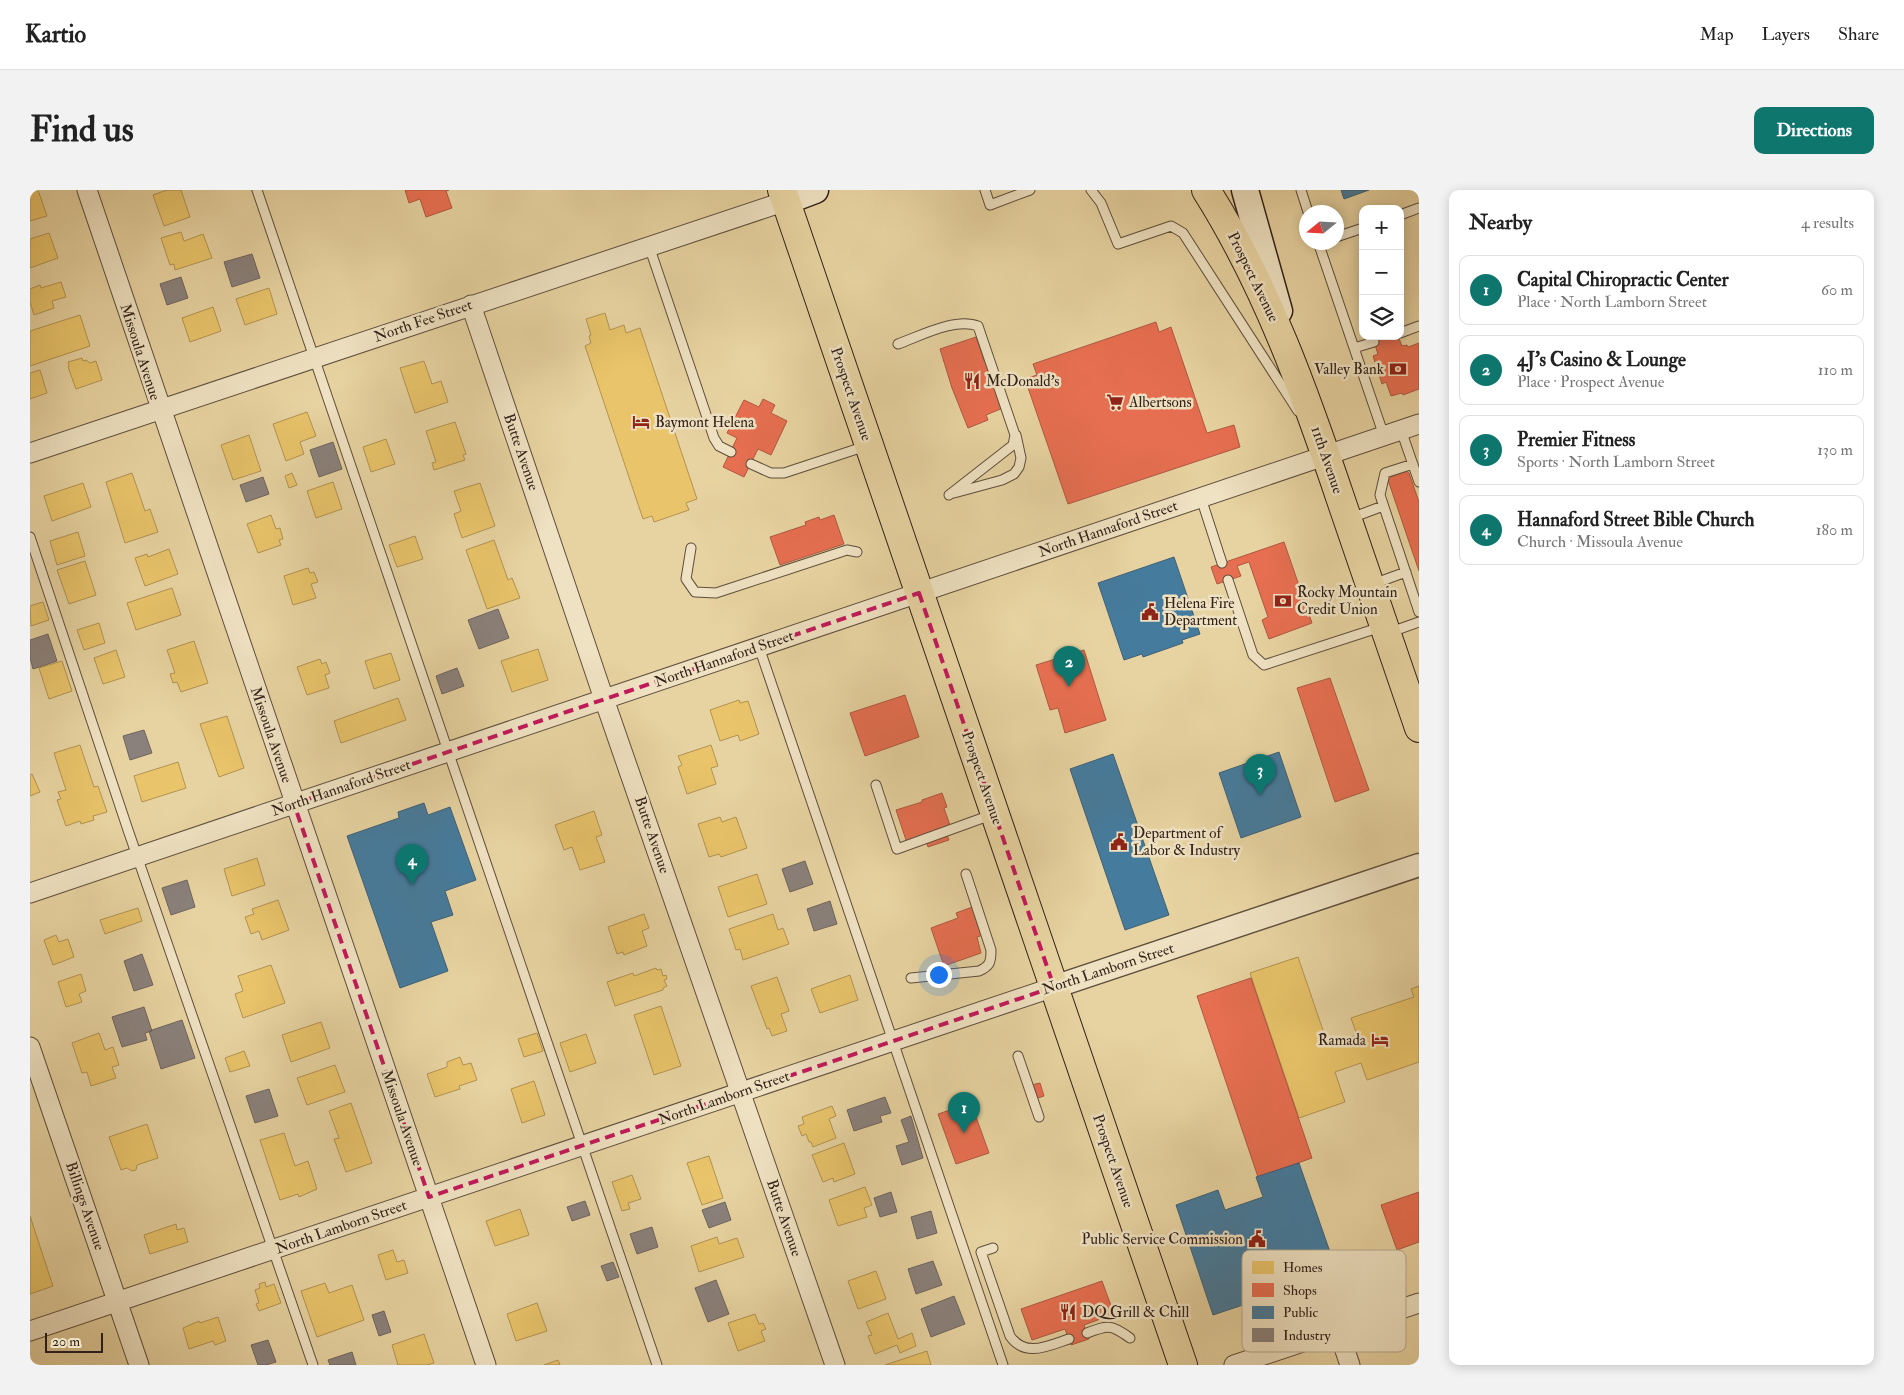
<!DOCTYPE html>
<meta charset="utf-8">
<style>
body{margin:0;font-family:"IM FELL Double Pica",serif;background:#f2f2f2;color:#222}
.controls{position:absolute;right:15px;top:15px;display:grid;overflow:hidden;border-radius:10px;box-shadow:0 2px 12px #0003}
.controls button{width:45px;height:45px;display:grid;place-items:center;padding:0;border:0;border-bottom:1px solid #e0e0e0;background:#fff;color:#222;font:25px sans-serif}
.compass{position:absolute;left:1269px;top:15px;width:45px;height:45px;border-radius:50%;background:#fff;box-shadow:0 2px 12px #0003;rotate:252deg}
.scale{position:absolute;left:15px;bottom:12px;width:58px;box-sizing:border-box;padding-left:5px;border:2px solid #31211a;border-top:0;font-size:14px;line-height:18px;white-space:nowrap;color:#31211a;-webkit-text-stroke:4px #efe2c2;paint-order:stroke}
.you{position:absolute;left:908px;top:784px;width:18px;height:18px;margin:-12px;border:4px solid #fff;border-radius:50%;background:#1a73e8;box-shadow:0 0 0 8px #1a73e833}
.badge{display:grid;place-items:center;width:32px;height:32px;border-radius:50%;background:#0f766e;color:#fff;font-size:16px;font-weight:700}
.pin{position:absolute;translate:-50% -41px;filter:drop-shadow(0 1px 2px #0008)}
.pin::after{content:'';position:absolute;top:26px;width:18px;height:15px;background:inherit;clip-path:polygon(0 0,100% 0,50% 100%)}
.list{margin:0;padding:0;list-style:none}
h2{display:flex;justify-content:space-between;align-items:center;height:65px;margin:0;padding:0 20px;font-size:21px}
h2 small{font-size:16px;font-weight:400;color:#767676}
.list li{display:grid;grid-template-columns:32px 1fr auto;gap:15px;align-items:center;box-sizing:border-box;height:70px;margin:0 10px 10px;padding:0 10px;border:1px solid #e0e0e0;border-radius:10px}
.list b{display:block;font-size:19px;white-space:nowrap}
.list p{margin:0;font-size:16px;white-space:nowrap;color:#767676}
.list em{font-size:16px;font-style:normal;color:#767676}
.icon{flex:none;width:28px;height:28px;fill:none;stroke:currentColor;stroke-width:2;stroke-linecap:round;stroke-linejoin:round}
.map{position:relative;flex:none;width:1389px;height:1175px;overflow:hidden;border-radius:10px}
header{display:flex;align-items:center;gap:30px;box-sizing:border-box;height:70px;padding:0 25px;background:#fff;border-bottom:1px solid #e0e0e0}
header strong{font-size:24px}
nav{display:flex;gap:28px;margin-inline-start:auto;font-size:18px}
.intro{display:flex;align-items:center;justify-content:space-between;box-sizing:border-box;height:120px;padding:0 30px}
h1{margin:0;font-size:35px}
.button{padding:12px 22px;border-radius:10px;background:#0f766e;color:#fff;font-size:18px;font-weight:700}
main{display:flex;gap:30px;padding:0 30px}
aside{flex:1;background:#fff;border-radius:10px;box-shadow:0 2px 12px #0003}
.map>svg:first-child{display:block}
.homes{fill:#e9c46a;stroke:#b29352}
.shops{fill:#e76f51;stroke:#b05840}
.public{fill:#457b9d;stroke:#3f6076}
.industry{fill:#8a817c;stroke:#6f645f}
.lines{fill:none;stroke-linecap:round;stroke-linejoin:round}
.service-casing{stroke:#5e4e3c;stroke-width:11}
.minor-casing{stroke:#5e4e3c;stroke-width:21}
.tertiary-casing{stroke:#5e4e3c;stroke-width:25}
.secondary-casing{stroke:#31211a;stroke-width:29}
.trunk-casing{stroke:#31211a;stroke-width:30}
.service{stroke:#efe2c2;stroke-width:9}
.minor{stroke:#efe2c2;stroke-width:19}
.tertiary{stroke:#efe2c2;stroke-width:22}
.secondary{stroke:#efe2c2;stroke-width:26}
.trunk{stroke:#e7d3a1;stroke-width:28}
.marked{fill:none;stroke:#c2185b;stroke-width:4;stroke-dasharray:10 6;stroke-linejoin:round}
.labels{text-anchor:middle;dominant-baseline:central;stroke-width:5;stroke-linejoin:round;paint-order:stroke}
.street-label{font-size:15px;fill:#31211a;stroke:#efe2c2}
.poi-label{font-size:15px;fill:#31211a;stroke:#efe2c2;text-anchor:start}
.key{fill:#efe2c2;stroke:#b6a890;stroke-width:1}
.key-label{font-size:14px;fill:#31211a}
</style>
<header>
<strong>Kartio</strong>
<nav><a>Map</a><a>Layers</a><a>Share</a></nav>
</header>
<div class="intro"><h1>Find us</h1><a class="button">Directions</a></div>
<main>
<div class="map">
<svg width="1389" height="1175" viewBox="0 0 1389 1175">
<rect width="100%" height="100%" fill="#e7d3a1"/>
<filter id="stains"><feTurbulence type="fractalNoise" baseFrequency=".004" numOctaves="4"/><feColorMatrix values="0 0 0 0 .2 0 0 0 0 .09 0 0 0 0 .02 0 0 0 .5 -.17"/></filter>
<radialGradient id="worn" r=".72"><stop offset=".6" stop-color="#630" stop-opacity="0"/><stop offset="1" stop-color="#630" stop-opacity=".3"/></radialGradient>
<path class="homes" d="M8 0 17 26 0 31V3Z
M137 0H151L160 27 134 36 123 5Z
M151 42 154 51 173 44 182 68 145 80 144 74 140 75 131 48Z
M19 43 28 68 0 78V49Z
M31 92 36 107 22 111 24 118 4 125 0 112V99L10 95 11 98Z
M239 98 247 124 215 135 206 109Z
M183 117 191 141 160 152 152 128Z
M575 123 580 140 594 135 596 143 610 138 667 309 656 313 659 320 624 332 622 326 613 329 555 156 561 153 559 146 561 145 556 129Z
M50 125 60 156 0 176V141Z
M52 168 53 171 56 170 60 173 66 171 72 190 46 199 38 177 39 176 38 172Z
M394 171 402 194 411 191 418 212 385 223 370 178Z
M10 180 17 203 0 209V183Z
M277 222 286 246 270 252 274 264 256 271 243 234Z
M425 232 436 264 433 265 435 270 404 280 402 273 406 272 396 241Z
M219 245 231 281 203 290 191 255Z
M356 249 365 274 341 282 333 257Z
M102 283 115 321 120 319 128 342 95 353 76 292Z
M262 283 267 295 259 298 255 286Z
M303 292 312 319 286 328 277 301Z
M53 293 61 317 22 331 14 306Z
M450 293 465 336 432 348 424 324 431 321 424 301Z
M241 325 246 339 250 338 253 349 249 350 251 355 228 363 217 334Z
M48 342 55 366 27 375 20 351Z
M385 346 393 369 367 377 359 355Z
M464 350 478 390 482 388 490 408 457 419 436 360Z
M139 359 148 384 115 396 105 368 117 364 118 367Z
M55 371 66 405 39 414 27 380Z
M278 378 280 383 284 382 288 392 281 394 286 408 263 415 254 386Z
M142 398 151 425 106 440 97 413Z
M13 412 19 430 1 436 0 416Z
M69 433 75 453 54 460 47 440Z
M164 451 178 493 151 502 147 492 143 493 140 484 145 483 137 460Z
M508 459 518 490 482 502 471 471Z
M86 460 95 487 73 494 64 468Z
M361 463 370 490 344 499 335 471Z
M290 469 292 474 296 472 300 483 295 485 299 498 277 505 267 477Z
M32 471 42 501 19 509 9 478Z
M368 508 376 530 311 553 304 531Z
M709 510 710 513 718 511 729 544 710 551 708 545 690 551 680 520Z
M197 526 214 578 189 587 170 534Z
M50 555 64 597 68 596 77 622 63 626 64 630 51 634 50 631 36 636 27 610 31 609 28 602 36 600 24 563Z
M681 555 688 576 681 578 686 594 657 604 648 577 652 575 648 566Z
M148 572 156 598 112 612 104 586Z
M2 584 10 602 0 606V585Z
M564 621 572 645 566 647 575 672 550 680 542 657 534 660 525 635Z
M690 627 692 632 706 627 717 658 691 667 689 664 679 667 668 634Z
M227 668 235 695 202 706 194 679Z
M727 684 737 714 698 727 688 697Z
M248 710 259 740 232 750 229 741 221 744 215 727 224 724 222 719Z
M108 718 112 731 75 744 70 730Z
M614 724 619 738 612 741 617 756 594 765 593 762 587 764 578 737Z
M743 724 748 740 753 738 759 754 713 770 710 759 706 760 699 739Z
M26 745 29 752 38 749 44 767 23 775 14 750Z
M1268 767 1298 855 1327 845 1321 828 1384 807 1381 799 1389 796V872L1337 890 1331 873 1305 882 1315 912 1269 928 1220 783Z
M241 775 255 813 213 828 205 804 213 801 208 786Z
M626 778 627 780 631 779 633 786 636 785 637 789 634 790 637 796 633 798V800L585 816 577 792 603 783 604 786Z
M51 784 56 801 49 804 52 812 36 817 28 792Z
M820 785 828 810 790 823 781 799Z
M747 787 759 821 751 824 757 841 742 846 739 838 737 839 721 796Z
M631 816 651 876 624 885 604 825Z
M291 832 300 858 261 872 252 845Z
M69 843 75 860 83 857 89 875 82 877 86 888 61 896 57 882 52 883 42 853Z
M507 843 513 861 494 867 488 849Z
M556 844 566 873 540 882 530 853Z
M214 861 220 876 200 882 195 868Z
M430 867 433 875 441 873 447 890 429 896 430 899 405 907 397 884 417 877V872Z
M305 875 315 902 277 915 267 888Z
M504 891 515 925 492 933 481 899Z
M321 913 342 973 316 982 304 949 309 948 299 921Z
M802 916 806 926 799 929 806 948 783 957 781 952H779L776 944 772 946 768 936 774 934 772 927Z
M117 934 128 968 107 975 106 980 102 981 97 978 91 980 79 947Z
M254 943 265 976 278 971 287 999 269 1007 268 1004 250 1010 230 950Z
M814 953 825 984 804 992 803 988 793 992 782 965Z
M679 966 693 1008 672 1015 657 973Z
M602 985 611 1009 598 1013 600 1019 592 1021 582 992Z
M835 997 842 1015 834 1018 837 1027 808 1036 799 1010Z
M490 1019 499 1045 465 1056 456 1031Z
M0 1026 23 1096 0 1104Z
M146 1034 147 1040 154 1038 158 1052 120 1064 114 1045Z
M687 1047 689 1054 707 1048 714 1067 669 1082 661 1056Z
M363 1060 367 1072 374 1070 378 1083 356 1090 348 1065Z
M846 1081 856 1109 828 1119 818 1091Z
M235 1092 236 1097 244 1094 251 1113 229 1121 226 1114 229 1113 225 1100 230 1098 229 1094Z
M295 1093 299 1103 322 1095 334 1130 287 1147 271 1101Z
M507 1113 517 1141 486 1151 477 1124Z
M858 1123 868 1149 882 1143 886 1156 870 1163 867 1155 845 1164 838 1146 842 1145 836 1132Z
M725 1124 729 1134 733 1133 736 1139 731 1141 735 1151 708 1161 698 1133Z
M188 1127 196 1151 185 1155 183 1151 159 1159 153 1138 169 1131 170 1133Z
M394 1144 404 1173 397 1175H368L362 1155Z
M897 1161 901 1175H855Z
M528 1170 530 1175H514Z"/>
<path class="shops" d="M375 0H419L416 1 422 18 396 27 390 9 379 13Z
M1126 132 1129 142 1141 137 1177 243 1204 235 1210 257 1038 314 995 189 1007 185 1003 174Z
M1342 146H1368L1372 156 1377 155 1378 157 1389 153V199L1373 205 1372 203 1361 206 1356 192 1352 194 1343 166 1348 164Z
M946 147 954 171 957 170 973 218 956 225 958 230 938 238 922 198 910 159Z
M733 209 745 215 741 223 757 231 741 265 728 259 714 287 693 277 707 248 697 243 714 210 729 217Z
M1376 281 1379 283 1389 312V381L1358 290V288Z
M804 325 814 354 750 375 740 347 776 335 775 332 789 327 790 330Z
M1254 352 1282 433 1239 449 1232 430 1238 427 1219 372 1207 376 1211 386 1187 394 1181 377Z
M1054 460 1076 530 1035 543 1028 518 1020 520 1006 475Z
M1300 488 1339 600 1305 612 1267 498Z
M875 505 889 547 835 566 820 523Z
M912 603 917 617 914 618 921 638 915 640 919 650 898 657 895 647 877 653 866 620 892 612V610Z
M945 716 953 745 947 747 951 763 914 776 901 738 928 728 926 723Z
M1221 788 1282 968 1228 987 1167 806Z
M1010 893 1014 906 1005 909 1001 895Z
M941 913 959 963 926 974 908 924Z
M1389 1002V1052L1367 1060 1351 1015Z
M1072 1091 1084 1124 1054 1135 1059 1149 1041 1155 1035 1139 1002 1150 991 1119Z"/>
<path class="public" d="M1311 0H1339L1314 9Z
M1144 367 1170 444 1152 450 1153 453 1113 467 1112 464 1094 470 1068 393Z
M1249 562 1271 627 1211 648 1189 583Z
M1083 564 1139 725 1095 740 1040 579Z
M394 613 398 625 420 617 446 690 415 701 423 725 401 732 418 781 370 798 317 646 369 628 368 622Z
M1269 973 1307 1082 1296 1086 1300 1096 1277 1103 1274 1094 1263 1098 1256 1079 1219 1092 1225 1111 1183 1125 1146 1015 1188 1000 1195 1020 1233 1007 1226 987Z"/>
<path class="industry" d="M222 64 230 88 202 97 194 72Z
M151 87 158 108 137 115 130 94Z
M303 252 312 279 289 287 280 260Z
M233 287 239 304 216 312 210 295Z
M468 419 479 448 449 459 438 430Z
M18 444 27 471 3 479 0 468V450Z
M427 478 434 496 412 504 406 486Z
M114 540 122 563 100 570 93 546Z
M775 671 783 694 760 702 752 679Z
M157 690 165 717 141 725 132 698Z
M800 711 807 734 784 741 777 719Z
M112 764 123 795 104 801 94 771Z
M114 817 122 841 115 843 117 850 92 857 82 827Z
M152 830 165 868 131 879 119 841Z
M239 899 248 926 225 933 216 906Z
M855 907 861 923 850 926 852 932 824 941 817 920Z
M881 926 893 968 872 975 866 956 879 952 871 930Z
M861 1002 867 1022 850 1027 844 1008Z
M555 1011 560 1025 542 1031 537 1017Z
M695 1012 701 1030 679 1038 672 1020Z
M901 1021 907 1043 887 1049 881 1027Z
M622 1037 628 1057 607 1064 600 1044Z
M903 1071 912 1095 886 1104 878 1079Z
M583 1072 589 1087 577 1091 571 1076Z
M686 1090 699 1124 678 1132 665 1098Z
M924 1106 935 1134 901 1147 891 1119Z
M354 1121 361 1142 349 1146 342 1125Z
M238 1150 246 1172 236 1175H228L221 1155Z
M322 1162 326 1175H300L298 1170Z"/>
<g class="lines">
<g class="service-casing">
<path id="service" d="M227 0 627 1175
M955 0 960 15 1000 0
M1061 0 1071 13 1088 54 1141 36 1153 43 1268 221
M1271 0 1278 22
M1370 25 1389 18
M1306 47 1333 38
M1288 52 1354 246
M619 56 684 248 689 256 701 262
M1370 143 1389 136
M868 154C890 146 926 127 948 136L985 245 983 255 919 305
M1324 158 1344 152
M1371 240 1389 292
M721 274 741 283H754L836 256
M1383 274 1355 283 1350 305 1389 422
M924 303 972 290 984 284 989 277 991 268 986 245
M1171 308 1192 373
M1321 328 1353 316
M0 347 98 640 283 1175
M661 358 656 389 665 402 686 403 817 360 827 362
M1198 390 1223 465 1234 475 1351 437
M1343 394 1376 382
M1358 443 1389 432
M729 457 973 1175
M846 595 867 659 961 625
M881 788 949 781C960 776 961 772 961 760L936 684
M988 866 1009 927
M963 1058 951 1062 980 1146C995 1168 1018 1156 1039 1149
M1057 1143C1078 1135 1081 1134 1100 1148"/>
</g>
<g class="minor-casing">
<path id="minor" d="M57 0 456 1175
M441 115 574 509 805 1175
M0 263 756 11
M0 703 1389 234
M0 857 109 1175
M1308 1140 1320 1175
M0 1141 1024 797
M1204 1175 1389 1113"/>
</g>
<g class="tertiary-casing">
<path id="tertiary" d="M1024 797 1389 675"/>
</g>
<g class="secondary-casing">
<path id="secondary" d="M1215 0 1249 121
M756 11 785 0"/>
</g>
<g class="trunk-casing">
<path id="trunk" d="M752 0 1153 1175
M1176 0C1238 98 1276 206 1313 316 1338 390 1364 464 1389 538"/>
</g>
<use href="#service" class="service"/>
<use href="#minor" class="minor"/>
<use href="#tertiary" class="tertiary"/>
<use href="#secondary" class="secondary"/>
<use href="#trunk" class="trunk"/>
</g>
<path class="marked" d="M889 403 1024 797 399 1007 264 614Z"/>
<defs>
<g id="bank-bare" transform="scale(1.35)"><path d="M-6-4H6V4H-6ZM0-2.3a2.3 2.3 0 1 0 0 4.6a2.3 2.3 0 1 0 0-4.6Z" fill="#8f2418" stroke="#efe2c2" stroke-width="2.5" paint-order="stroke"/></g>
<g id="restaurant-bare" transform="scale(1.35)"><path d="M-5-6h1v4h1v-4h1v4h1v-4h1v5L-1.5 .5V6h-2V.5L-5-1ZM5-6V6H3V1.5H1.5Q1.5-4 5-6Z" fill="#8f2418" stroke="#efe2c2" stroke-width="2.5" paint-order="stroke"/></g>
<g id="supermarket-bare" transform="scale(1.35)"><path d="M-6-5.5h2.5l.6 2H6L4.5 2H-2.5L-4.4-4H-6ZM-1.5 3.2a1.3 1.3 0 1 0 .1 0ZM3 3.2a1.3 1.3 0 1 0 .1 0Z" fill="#8f2418" stroke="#efe2c2" stroke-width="2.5" paint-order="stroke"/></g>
<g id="hotel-bare" transform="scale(1.35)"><path d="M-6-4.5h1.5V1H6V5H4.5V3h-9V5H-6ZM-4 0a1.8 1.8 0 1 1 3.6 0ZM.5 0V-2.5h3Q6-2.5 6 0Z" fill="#8f2418" stroke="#efe2c2" stroke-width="2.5" paint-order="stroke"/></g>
<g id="civic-bare" transform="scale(1.35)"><path d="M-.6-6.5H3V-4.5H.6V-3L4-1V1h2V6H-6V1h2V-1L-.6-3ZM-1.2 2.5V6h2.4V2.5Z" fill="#8f2418" stroke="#efe2c2" stroke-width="2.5" paint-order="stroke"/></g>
</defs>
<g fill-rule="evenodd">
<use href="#bank-bare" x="1368" y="179"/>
<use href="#restaurant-bare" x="942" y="191"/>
<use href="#supermarket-bare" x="1085" y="212"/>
<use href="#hotel-bare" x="611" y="232"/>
<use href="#bank-bare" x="1253" y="411"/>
<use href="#civic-bare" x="1120" y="422"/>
<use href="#civic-bare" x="1089" y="652"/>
<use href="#hotel-bare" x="1350" y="850"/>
<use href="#civic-bare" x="1227" y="1049"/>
<use href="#restaurant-bare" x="1038" y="1122"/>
</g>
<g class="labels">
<g class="street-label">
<text transform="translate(1223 87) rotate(64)">Prospect Avenue</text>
<text transform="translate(393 131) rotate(-19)">North Fee Street</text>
<text transform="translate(110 162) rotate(72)">Missoula Avenue</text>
<text transform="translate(821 204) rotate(71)">Prospect Avenue</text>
<text transform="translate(491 262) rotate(71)">Butte Avenue</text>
<text transform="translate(1297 270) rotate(71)">11th Avenue</text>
<text transform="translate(1078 339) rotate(-19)">North Hannaford Street</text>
<text transform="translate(694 469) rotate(-19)">North Hannaford Street</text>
<text transform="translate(241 545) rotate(71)">Missoula Avenue</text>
<text transform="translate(952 588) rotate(71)">Prospect Avenue</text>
<text transform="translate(311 598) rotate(-19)">North Hannaford Street</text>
<text transform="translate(622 645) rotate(71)">Butte Avenue</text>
<text transform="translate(1078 779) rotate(-18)">North Lamborn Street</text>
<text transform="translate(694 908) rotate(-19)">North Lamborn Street</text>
<text transform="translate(372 928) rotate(71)">Missoula Avenue</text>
<text transform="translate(1083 971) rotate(71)">Prospect Avenue</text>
<text transform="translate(55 1016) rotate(71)">Billings Avenue</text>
<text transform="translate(754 1028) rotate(71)">Butte Avenue</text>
<text transform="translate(311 1037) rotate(-19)">North Lamborn Street</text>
</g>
<g class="poi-label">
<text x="1354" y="179" text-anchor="end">Valley Bank</text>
<text x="956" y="191">McDonald's</text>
<text x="1099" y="212">Albertsons</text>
<text x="625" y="232">Baymont Helena</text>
<text x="1267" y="402">Rocky Mountain<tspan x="1267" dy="17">Credit Union</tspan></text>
<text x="1134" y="413">Helena Fire<tspan x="1134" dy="17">Department</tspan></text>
<text x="1103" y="643">Department of<tspan x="1103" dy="17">Labor &amp; Industry</tspan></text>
<text x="1336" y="850" text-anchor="end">Ramada</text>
<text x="1213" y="1049" text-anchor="end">Public Service Commission</text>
<text x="1052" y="1122">DQ Grill &amp; Chill</text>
</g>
</g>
<rect x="1212" y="1060" width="164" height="102" rx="8" class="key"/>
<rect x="1222" y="1071" width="22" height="13" fill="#e9c46a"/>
<rect x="1222" y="1093" width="22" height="14" fill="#e76f51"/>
<rect x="1222" y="1116" width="22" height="13" fill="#457b9d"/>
<rect x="1222" y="1138" width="22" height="14" fill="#8a817c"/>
<g class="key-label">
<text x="1253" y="1082">Homes</text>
<text x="1253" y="1105">Shops</text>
<text x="1253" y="1127">Public</text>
<text x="1253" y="1150">Industry</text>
</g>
<rect width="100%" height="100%" filter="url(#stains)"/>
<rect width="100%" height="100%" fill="url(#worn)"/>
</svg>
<div class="controls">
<button>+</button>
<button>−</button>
<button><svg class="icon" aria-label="layers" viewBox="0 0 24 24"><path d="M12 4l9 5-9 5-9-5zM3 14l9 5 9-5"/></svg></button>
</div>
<svg class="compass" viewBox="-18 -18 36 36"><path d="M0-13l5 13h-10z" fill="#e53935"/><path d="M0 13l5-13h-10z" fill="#767676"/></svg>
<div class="scale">20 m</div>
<div class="you"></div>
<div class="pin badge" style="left:934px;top:943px">1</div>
<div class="pin badge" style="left:1039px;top:497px">2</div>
<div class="pin badge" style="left:1230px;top:605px">3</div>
<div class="pin badge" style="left:382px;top:695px">4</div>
</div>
<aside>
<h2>Nearby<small>4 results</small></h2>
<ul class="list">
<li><span class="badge">1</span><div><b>Capital Chiropractic Center</b><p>Place · North Lamborn Street</p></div><em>60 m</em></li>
<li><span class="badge">2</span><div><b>4J's Casino &amp; Lounge</b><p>Place · Prospect Avenue</p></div><em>110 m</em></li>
<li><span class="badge">3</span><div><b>Premier Fitness</b><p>Sports · North Lamborn Street</p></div><em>130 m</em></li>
<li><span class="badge">4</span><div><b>Hannaford Street Bible Church</b><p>Church · Missoula Avenue</p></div><em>180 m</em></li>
</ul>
</aside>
</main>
